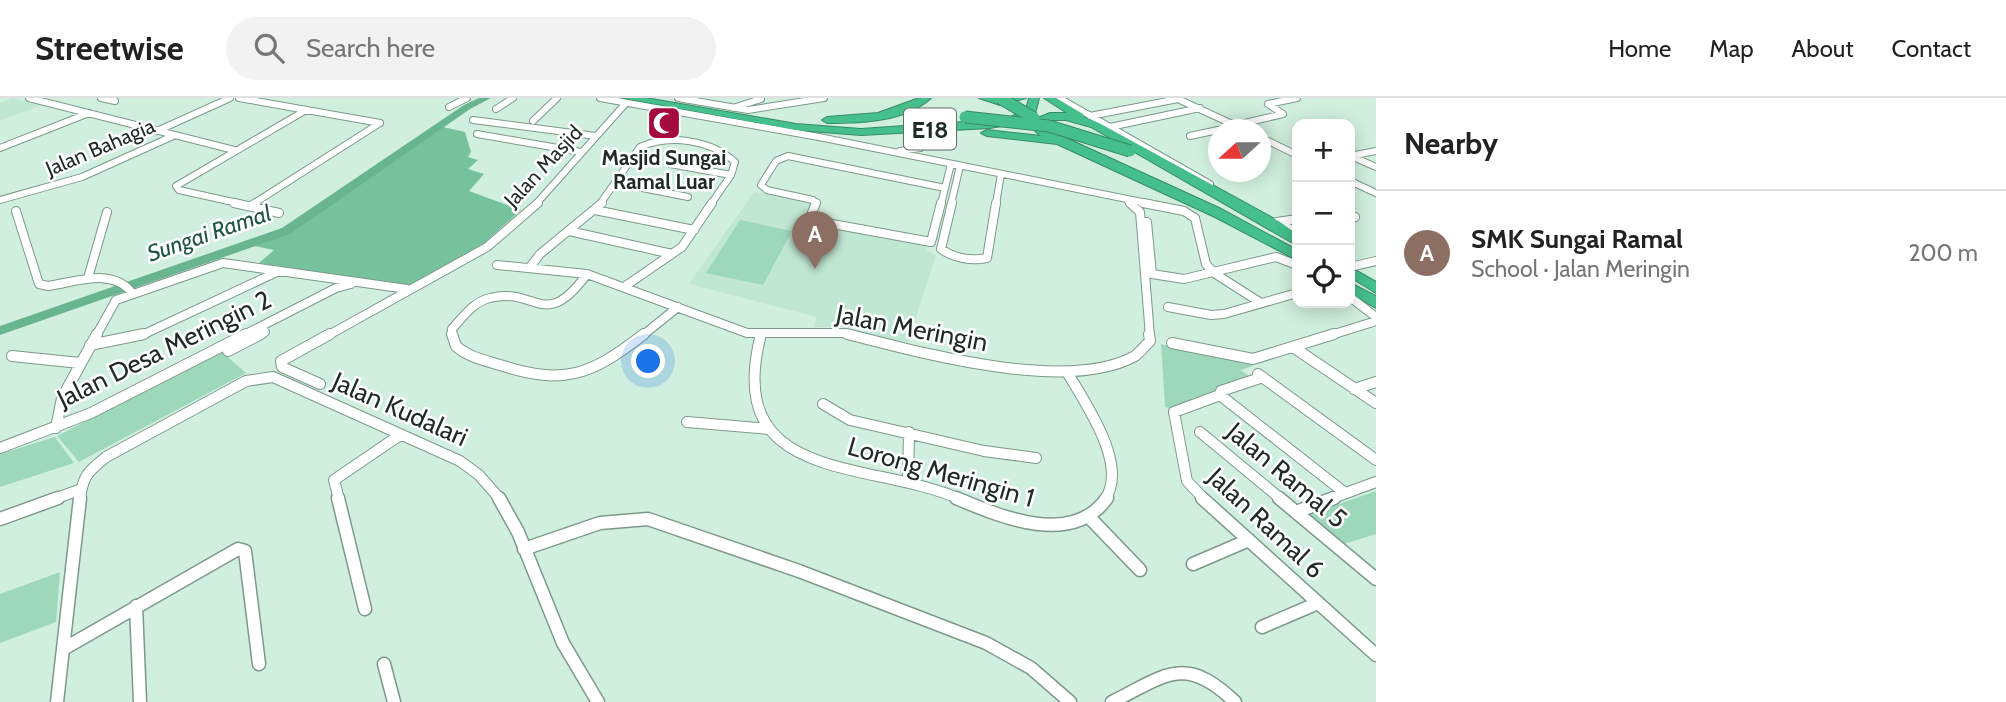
<!DOCTYPE html>
<meta charset="utf-8">
<style>
body{margin:0;font-family:Cabin,sans-serif;background:#f2f2f2;color:#222}
.controls{position:absolute;right:21px;top:21px;display:grid;overflow:hidden;border-radius:14px;box-shadow:0 4px 18px #0003}
.controls button{width:63px;height:63px;display:grid;place-items:center;padding:0;border:0;border-bottom:2px solid #e0e0e0;background:#fff;color:#222;font:35px sans-serif}
.compass{position:absolute;left:1208px;top:21px;width:63px;height:63px;border-radius:50%;background:#fff;box-shadow:0 4px 18px #0003;rotate:249deg}
.you{position:absolute;left:649px;top:264px;width:24px;height:24px;margin:-18px;border:5px solid #fff;border-radius:50%;background:#1a73e8;box-shadow:0 0 0 10px #1a73e833}
.badge{display:grid;place-items:center;width:46px;height:46px;border-radius:50%;background:#a40a3e;color:#fff;font-size:23px;font-weight:700}
.pin{position:absolute;translate:-50% -58px;filter:drop-shadow(0 2px 4px #0008)}
.pin::after{content:'';position:absolute;top:37px;width:24px;height:21px;background:inherit;clip-path:polygon(0 0,100% 0,50% 100%)}
.list{margin:0;padding:0;list-style:none}
h2{display:flex;justify-content:space-between;align-items:center;height:91px;margin:0;padding:0 28px;font-size:30px}
h2 small{font-size:23px;font-weight:400;color:#767676}
.list li{display:grid;grid-template-columns:46px 1fr auto;gap:21px;align-items:center;box-sizing:border-box;height:126px;padding:0 28px;border-top:2px solid #e0e0e0}
.list b{display:block;font-size:26px;white-space:nowrap}
.list p{margin:0;font-size:23px;white-space:nowrap;color:#767676}
.list em{font-size:23px;font-style:normal;color:#767676}
.icon{flex:none;width:38px;height:38px;fill:none;stroke:currentColor;stroke-width:2;stroke-linecap:round;stroke-linejoin:round}
.map{position:relative;flex:none;width:1376px;height:604px;overflow:hidden}
header{display:flex;align-items:center;gap:42px;box-sizing:border-box;height:98px;padding:0 35px;background:#fff;border-bottom:2px solid #e0e0e0}
header strong{font-size:33px}
nav{display:flex;gap:38px;margin-inline-start:auto;font-size:24px}
.search{width:490px;height:63px;background:#f2f2f2;display:flex;align-items:center;gap:18px;box-sizing:border-box;padding:0 24px;border-radius:38px;color:#767676;font-size:26px}
main{display:flex}
aside{flex:1;background:#fff}
.map>svg:first-child{display:block}
.built{fill:#c0e7d2}
.green{fill:#9ed8ba}
.forest{fill:#76c29d}
.lines{fill:none;stroke-linecap:round;stroke-linejoin:round}
.river{fill:#69b590;fill-rule:evenodd}
.minor-far3-casing{stroke:#7d998a;stroke-width:8}
.minor-far2-casing{stroke:#7d998a;stroke-width:10}
.minor-far1-casing{stroke:#7d998a;stroke-width:12}
.minor-casing{stroke:#7d998a;stroke-width:15}
.motorway-casing{stroke:#388b67;stroke-width:2}
.minor-far3{stroke:#fff;stroke-width:6}
.minor-far2{stroke:#fff;stroke-width:8}
.minor-far1{stroke:#fff;stroke-width:10}
.minor{stroke:#fff;stroke-width:12}
.motorway{fill:#45bf8b;fill-rule:evenodd}
.motorway-bridge-casing{stroke:#388b67;stroke-width:13;stroke-linecap:butt}
.motorway-bridge{stroke:#45bf8b;stroke-width:11}
.labels{text-anchor:middle;dominant-baseline:central;stroke-width:5;stroke-linejoin:round;paint-order:stroke}
.far-street-label{font-size:21px;fill:#1f2b25;stroke:#fff}
.far-poi-label{font-size:21px;font-weight:bold;fill:#1f2b25;stroke:#fff}
.far-water-label{font-size:23px;font-style:italic;fill:#1c563d;stroke:#fff}
.shield{fill:#fff;stroke:#626b66;stroke-width:2}
.shield-label{font-size:24px;font-weight:bold;fill:#1f2b25}
.street-label{font-size:26px;fill:#1f2b25;stroke:#fff}
</style>
<header>
<strong>Streetwise</strong>
<div class="search"><svg class="icon" aria-label="search" viewBox="0 0 24 24"><circle cx="10" cy="10" r="6"/><path d="M15 15l6 6"/></svg>Search here</div>
<nav><a>Home</a><a>Map</a><a>About</a><a>Contact</a></nav>
</header>
<main>
<div class="map">
<svg width="1376" height="604" viewBox="0 0 1376 604">
<rect width="100%" height="100%" fill="#d1efde"/>
<path class="built" d="M13 0 31 5 42 7 0 23V5Z
M754 94 808 102 811 105 803 124 926 147 927 152 936 157 907 248 845 229H814L817 219 689 186Z"/>
<path class="green" d="M740 122 792 133 763 187 706 175Z
M1161 246 1250 266 1253 268 1241 272 1253 281 1172 311 1165 309Z
M222 254 246 275 79 364 57 338Z
M55 339 74 365 0 389V356Z
M1376 393V436L1344 446 1308 417Z
M60 474 56 524 0 545V496Z"/>
<path class="forest" d="M443 29 465 34 471 54 468 59 478 62 468 71 484 76 469 93 521 112 482 147 405 190 259 165 274 152 254 148 291 133Z"/>
<g class="lines">
<path class="river" d="M479 0H491L470 11 290 136 0 237V228L282 130 464 7Z"/>
<g class="minor-far3-casing">
<path id="minor-far3" d="M29 0 234 52
M101 0 115 3
M239 0 380 25
M600 0 819 39 1152 106
M678 0 748 12 824 0
M1059 0 1210 86
M449 9 467 0
M733 10 761 1
M496 11 513 0
M1090 18 1178 1 1245 32
M473 22 596 38
M533 23 557 0
M1236 27 1283 16 1268 6 1297 0
M1110 29 1200 10
M157 33 230 0
M477 36 581 54
M1190 38 1218 32
M1260 39 1297 57
M0 50 89 15
M900 53 920 50
M1350 58 1376 53
M1351 58 1376 69
M670 66 731 77
M1350 83 1376 95
M617 85 688 99
M945 90 951 66
M0 102 82 79 173 38
M1127 102 1132 106
M242 106 179 92 176 88 306 12
M253 106 380 25
M536 106 626 5
M600 106 640 49C670 36 711 42 735 64L731 77 711 106
M815 106 813 102 767 92 761 87 776 63 788 58 945 90
M941 106 945 90
M951 106 960 68
M996 106 1001 76"/>
</g>
<g class="minor-far2-casing">
<path id="minor-far2" d="M234 105 279 115
M816 105 811 117 816 123 931 144 941 105
M952 105 941 151C954 160 971 163 987 160L996 105
M1130 105 1140 114 1150 238
M1143 105 1184 113 1195 120 1206 166 1214 175 1261 205
M251 108 256 105
M595 112 694 132
M16 113 39 186 48 188C76 184 113 169 132 195
M1350 120 1355 119
M1147 124 1152 176 1184 181 1276 159 1297 167
M1277 124 1297 121
M1281 126 1297 135
M569 133 672 156
M497 167 587 176 747 235H843L854 238
M530 169 540 156 602 105
M1350 169 1376 163
M88 180 107 114
M624 189 682 149 712 105
M1350 199 1376 219
M1168 209 1211 217 1224 216 1297 195
M96 238 116 202 223 165 407 191
M140 238 279 173
M242 238 336 190 351 186
M258 238 265 234
M327 238 487 149 538 105
M452 238V231C463 219 473 204 490 200 536 188 544 235 587 176
M642 238 678 209
M1328 238 1376 223"/>
</g>
<g class="minor-far1-casing">
<path id="minor-far1" d="M452 236 456 248C468 259 484 262 500 267 565 288 591 277 644 236
M761 236C722 387 868 361 960 401
M847 236C919 254 1067 296 1135 258 1140 254 1145 248 1150 243L1149 236
M1172 245 1253 261 1334 236
M90 247 144 236
M1293 249 1376 305
M228 253 261 236
M12 258 80 265
M1067 274C1085 305 1129 367 1105 401
M1258 276 1376 362
M320 286 282 269 281 263 330 236
M1354 291 1376 284
M1220 297 1345 395
M823 306 850 322 984 353 1036 360
M687 324 769 331
M56 330 62 300 97 236
M1200 334 1281 401
M0 350 91 315 246 236
M908 383 909 334
M54 401 79 392
M80 401C83 377 88 374 106 359L246 283 273 279 460 363 479 377 500 401
M339 401 334 382 400 337
M1204 401 1187 383 1174 314 1220 297 1221 293 1263 279
M1330 401 1376 384"/>
</g>
<g class="minor-casing">
<path id="minor" d="M338 400 365 511
M499 400 518 434 563 545 598 604
M956 400C999 418 1072 450 1107 400
M1202 400 1376 557
M1279 400 1376 481
M1296 414 1334 400
M1088 418 1140 472
M0 421 58 400
M524 451 600 425 648 421 799 473 986 545 1031 570 1070 604
M1193 466 1249 442
M136 508 140 604
M1262 529 1318 505
M65 550 238 451 245 453 259 566
M384 566 394 604
M57 604 80 400
M1112 604C1166 577 1185 556 1235 604"/>
</g>
<g class="motorway-casing">
<path id="motorway" d="M623 0H646L796 26 861 31 1006 21 1026 12 1029 0H1039L1035 16 1013 26 990 30 861 37 796 32Z
M919 0H931C905 24 861 25 827 25L822 22 827 19 878 15Z
M979 0H1026L1000 7Z
M1044 0H1056L1083 16 1084 19 1099 25 1280 124 1297 136V145L1291 144 1091 29 1066 22H1051L1043 25 1046 31 1219 110 1297 152V162L1215 119 1057 46 987 38 981 35 987 32 1041 38 1035 33 1033 22 1050 15H1067Z
M1350 169 1376 184V195L1350 179Z
M1350 185 1376 198V210L1350 195Z"/>
</g>
<use href="#minor-far3" class="minor-far3"/>
<use href="#minor-far2" class="minor-far2"/>
<use href="#minor-far1" class="minor-far1"/>
<use href="#minor" class="minor"/>
<use href="#motorway" class="motorway"/>
<g class="motorway-bridge-casing">
<path id="motorway-bridge" d="M1000 0 1034 20
M965 19 1049 28 1130 53"/>
</g>
<use href="#motorway-bridge" class="motorway-bridge"/>
</g>
<defs>
<g id="mosque-square" transform="scale(1.75)"><rect x="-9" y="-9" width="18" height="18" rx="4" fill="#a40a3e" stroke="#fff"/><path d="M3.5-4.9A6 6 0 1 0 3.5 4.9A5 5 0 1 1 3.5-4.9Z" fill="#fff"/></g>
</defs>
<g fill-rule="evenodd">
<use href="#mosque-square" x="664" y="25"/>
</g>
<g class="labels">
<g class="far-street-label">
<text transform="translate(100 49) rotate(-23)">Jalan Bahagia</text>
<text transform="translate(543 68) rotate(-47)">Jalan Masjid</text>
</g>
<g class="far-poi-label">
<text x="664" y="59">Masjid Sungai<tspan x="664" dy="24">Ramal Luar</tspan></text>
</g>
<g class="far-water-label">
<text transform="translate(209 135) rotate(-19)">Sungai Ramal</text>
</g>
<rect class="shield" x="904" y="10.5" width="52" height="41" rx="5"/>
<g class="shield-label">
<text x="930" y="31">E18</text>
</g>
<g class="street-label">
<text transform="translate(912 230) rotate(11)">Jalan Meringin</text>
<text transform="translate(164 251) rotate(-26)">Jalan Desa Meringin 2</text>
<text transform="translate(400 311) rotate(24)">Jalan Kudalari</text>
<text transform="translate(941 374) rotate(16)">Lorong Meringin 1</text>
<text transform="translate(1287 377) rotate(40)">Jalan Ramal 5</text>
<text transform="translate(1266 425) rotate(43)">Jalan Ramal 6</text>
</g>
</g>
</svg>
<div class="controls">
<button>+</button>
<button>−</button>
<button><svg class="icon" aria-label="locate" viewBox="0 0 24 24"><circle cx="12" cy="12" r="6"/><path d="M12 2v4M12 18v4M2 12h4M18 12h4"/></svg></button>
</div>
<svg class="compass" viewBox="-18 -18 36 36"><path d="M0-13l5 13h-10z" fill="#e53935"/><path d="M0 13l5-13h-10z" fill="#767676"/></svg>
<div class="you"></div>
<div class="pin badge" style="left:815px;top:171px;background:#8d6e63">A</div>
</div>
<aside>
<h2>Nearby<small></small></h2>
<ul class="list">
<li><span class="badge" style="background:#8d6e63">A</span><div><b>SMK Sungai Ramal</b><p>School · Jalan Meringin</p></div><em>200 m</em></li>
</ul>
</aside>
</main>
